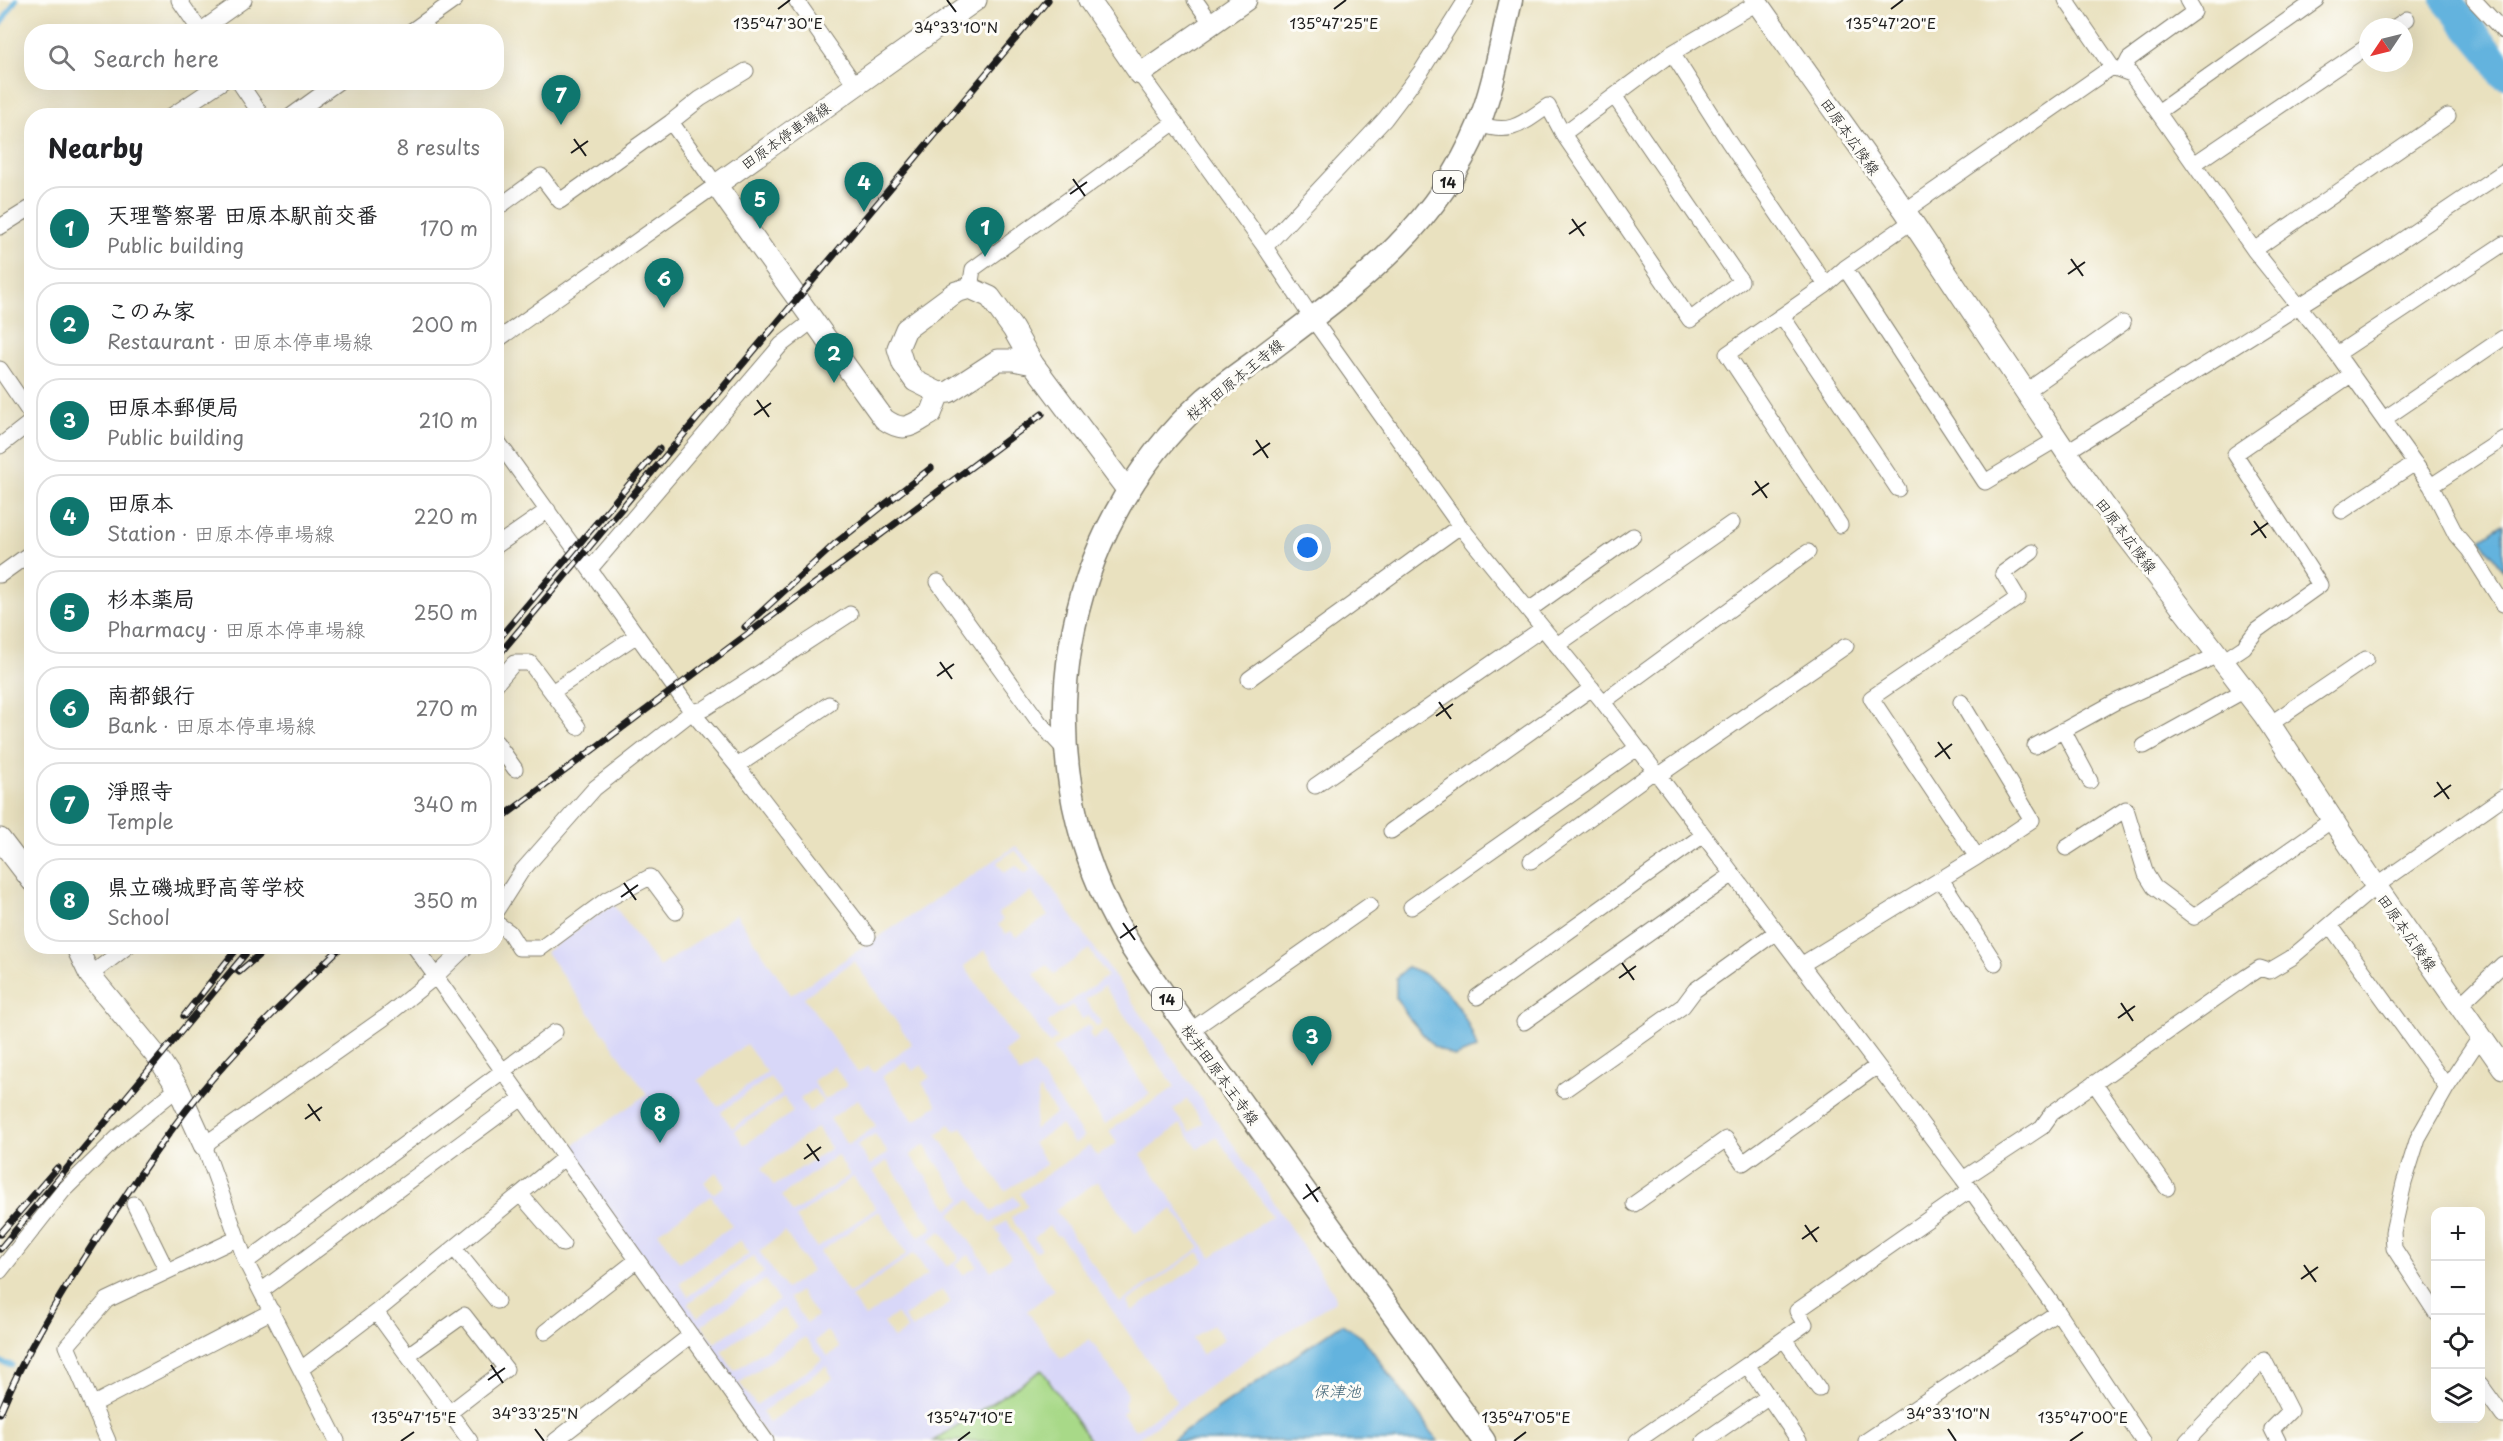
<!DOCTYPE html>
<meta charset="utf-8">
<style>
body{margin:0;font-family:"Playpen Sans","Klee One",sans-serif;background:#f2f2f2;color:#202124}
.controls{position:absolute;right:18px;bottom:18px;display:grid;overflow:hidden;border-radius:12px;box-shadow:0 6px 24px #0002}
.controls button{width:54px;height:54px;display:grid;place-items:center;padding:0;border:0;border-bottom:2px solid #e0e0e0;background:#fff;color:#202124;font:30px sans-serif}
.compass{position:absolute;left:2359px;top:18px;width:54px;height:54px;border-radius:50%;background:#fff;box-shadow:0 6px 24px #0002;rotate:235deg}
.you{position:absolute;left:1308px;top:548px;width:21px;height:21px;margin:-15px;border:4px solid #fff;border-radius:50%;background:#1a73e8;box-shadow:0 0 0 9px #1a73e833}
.badge{display:grid;place-items:center;width:39px;height:39px;border-radius:50%;background:#0f766e;color:#fff;font-size:20px;font-weight:700}
.pin{position:absolute;translate:-50% -50px;filter:drop-shadow(0 2px 3px #0008)}
.pin::after{content:'';position:absolute;top:32px;width:21px;height:18px;background:inherit;clip-path:polygon(0 0,100% 0,50% 100%)}
.list{margin:0;padding:0;list-style:none}
h2{display:flex;justify-content:space-between;align-items:center;height:78px;margin:0;padding:0 24px;font-size:26px}
h2 small{font-size:20px;font-weight:400;color:#757577}
.list li{display:grid;grid-template-columns:39px 1fr auto;gap:18px;align-items:center;box-sizing:border-box;height:84px;margin:0 12px 12px;padding:0 12px;border:2px solid #e0e0e0;border-radius:24px}
.list b{display:block;font-size:22px;white-space:nowrap}
.list p{margin:0;font-size:20px;white-space:nowrap;color:#757577}
.list em{font-size:20px;font-style:normal;color:#757577}
.icon{flex:none;width:33px;height:33px;fill:none;stroke:currentColor;stroke-width:2;stroke-linecap:round;stroke-linejoin:round}
.map{position:relative;flex:none;width:2503px;height:1441px;overflow:hidden}
.search{position:absolute;background:#fff;box-shadow:0 6px 24px #0002;left:24px;top:24px;width:480px;height:66px;display:flex;align-items:center;gap:15px;box-sizing:border-box;padding:0 21px;border-radius:24px;color:#757577;font-size:22px}
.panel{position:absolute;background:#fff;box-shadow:0 6px 24px #0002;left:24px;top:108px;width:480px;height:846px;border-radius:24px}
.map>svg:first-child{display:block}
.built{fill:#d8d7f8;fill-rule:evenodd}
.green{fill:#a8d988;stroke:#627a52;stroke-width:1.5}
.water{fill:#64b3de;stroke:#40687d;stroke-width:1.5}
.lines{fill:none;stroke-linecap:round;stroke-linejoin:round}
.stream{stroke:#64b3de;stroke-width:5}
.river{stroke:#64b3de;stroke-width:30}
.street-casing{stroke:#827e6e;stroke-width:17}
.secondary-casing{stroke:#827e6e;stroke-width:23}
.primary-casing{stroke:#827e6e;stroke-width:25}
.street{stroke:#fff;stroke-width:15}
.secondary{stroke:#fff;stroke-width:21}
.primary{stroke:#fff;stroke-width:22}
.rail-casing{stroke:#1c1c1c;stroke-width:7}
.rail{stroke:#fdfcf7;stroke-width:4.5;stroke-dasharray:14;stroke-linecap:butt}
.ticks{fill:none;stroke:#1c1c1c;stroke-width:2}
.labels{text-anchor:middle;dominant-baseline:central;stroke-width:6;stroke-linejoin:round;paint-order:stroke}
.shield{fill:#fdfcf7;stroke:#605f5e;stroke-width:1.5}
.shield-label{font-size:14px;font-weight:bold;fill:#1c1c1c}
.street-label{font-size:15px;fill:#1c1c1c;stroke:#fdfcf7}
.water-label{font-size:16px;font-style:italic;fill:#3c6073;stroke:#fdfcf7}
.ticks-label{font-size:15px;text-anchor:middle;fill:#1c1c1c;stroke:#fdfcf7;stroke-width:6;stroke-linejoin:round;paint-order:stroke}
</style>
<div class="map">
<svg width="2503" height="1441" viewBox="0 0 2503 1441">
<rect width="100%" height="100%" fill="#fdfcf7"/>
<filter id="ink" filterUnits="userSpaceOnUse"><feTurbulence type="fractalNoise" baseFrequency=".0167" numOctaves="2"/><feDisplacementMap in="SourceGraphic" scale="12" xChannelSelector="R" yChannelSelector="G"/><feConvolveMatrix kernelMatrix="1 2 1 2 8 2 1 2 1" color-interpolation-filters="sRGB"/></filter>
<filter id="wash" filterUnits="userSpaceOnUse"><feTurbulence type="fractalNoise" baseFrequency=".008" numOctaves="4" result="noise"/><feDisplacementMap in="SourceGraphic" scale="24" xChannelSelector="R" yChannelSelector="G"/><feGaussianBlur stdDeviation="1.35" result="paint"/><feColorMatrix in="noise" values="0 0 0 0 0 0 0 0 0 0 0 0 0 0 0 0 0 1.4 0 .05"/><feComposite in="paint" operator="in"/></filter>
<g filter="url(#wash)">
<rect width="100%" height="100%" fill="#e9e1bf"/>
<path class="built" d="M1016 846 1045 878 1268 1194 1334 1294 1335 1301 1269 1343 1134 1441H1090L1041 1370 933 1441H770L568 1154 569 1148 647 1094 546 952 613 904 659 967 736 914 791 995ZM1015 850 1031 869 1025 874 1016 865 1004 873 997 862ZM1031 892 1048 916 1016 937 1011 931 1006 934 998 925 1003 920 998 913ZM1089 949 1107 976 1059 1009 1034 974 1047 965 1054 974ZM985 950 1049 1044 1057 1038 1047 1023 1072 1005 1082 1019 1089 1016 1097 1027 1102 1023 1085 1000 1104 986 1175 1087 1109 1131 1117 1143 1097 1156 1089 1146 1020 1193 1028 1206 1011 1218 1035 1252 1041 1248 1034 1238 1049 1226 1057 1236 1059 1235 1177 1402 1135 1430 1122 1413 1126 1410 1124 1405 1128 1393 1090 1339 1061 1359 1027 1311 1054 1290 1006 1221 995 1229 1001 1237 999 1240 1011 1257 991 1271 950 1214 970 1199 982 1216 985 1214 991 1223 1020 1204 1014 1196 992 1212 937 1134 950 1124 955 1131 962 1127 1005 1191 1047 1164 1033 1143 1061 1125 1074 1144 1084 1137 1034 1065 1020 1074 1004 1052 1017 1042 964 966ZM854 961 912 1044 873 1072 868 1066 858 1073 804 997ZM746 1044 767 1072 718 1107 698 1080ZM905 1061 913 1071 922 1065 930 1077 922 1083 937 1105 914 1121 882 1077ZM834 1066 847 1085 825 1100 813 1081ZM770 1077 782 1094 732 1128 721 1112ZM814 1089 823 1102 809 1112 800 1099ZM1039 1089 1056 1113 1034 1130V1129ZM784 1097 793 1112 744 1145 735 1131ZM858 1099 876 1126 848 1145 830 1119ZM1187 1099 1203 1123 1190 1132 1173 1110ZM1180 1124 1198 1149 1216 1136 1272 1216 1211 1257 1141 1155ZM817 1127 831 1148 774 1186 762 1168ZM875 1134 888 1153 870 1165 857 1145ZM924 1145 962 1199 949 1209 910 1155ZM837 1155 850 1175 793 1213 781 1196ZM887 1161 933 1228 919 1237 873 1171ZM716 1172 725 1186 713 1194 704 1182ZM853 1177 876 1208 817 1248 796 1218ZM1098 1181 1135 1233 1173 1209 1200 1248 1120 1303 1055 1210ZM711 1196 732 1226 679 1262 658 1232ZM879 1211 907 1254 849 1294 820 1252ZM941 1231 959 1258 947 1267 929 1240ZM785 1232 812 1271 786 1289 759 1251ZM740 1240 750 1253 688 1296 679 1283ZM1198 1252 1205 1261 1132 1311 1127 1302ZM914 1253 928 1274 865 1317 851 1297ZM969 1255 977 1266 963 1275 955 1264ZM753 1256 764 1272 697 1317 688 1303ZM765 1280 779 1300 714 1343 702 1325ZM942 1290 951 1303 912 1329 904 1317ZM800 1291 817 1316 807 1323 789 1298ZM784 1308 797 1328 734 1371 721 1351ZM896 1314 908 1329 894 1339 883 1323ZM1213 1324 1224 1339 1202 1355 1192 1339ZM827 1331 840 1348 828 1356 815 1341ZM805 1337 822 1360 756 1405 739 1383ZM826 1366 833 1378 769 1423 762 1412Z
M1088 1024 1092 1030 1089 1033 1093 1040 1106 1030 1150 1094 1105 1124 1053 1049Z"/>
<path class="green" d="M1042 1370 1090 1441H933L938 1438Z"/>
<path class="water" d="M2503 524V571L2481 539Z
M1407 967C1444 978 1467 1013 1477 1048L1455 1057 1433 1046 1409 1018 1396 998V978Z
M1342 1324 1363 1338 1438 1441H1171Z"/>
<g class="lines">
<path class="stream" d="M0 25 16 0
M0 1362 12 1365"/>
<path class="river" d="M2446 0 2494 58 2503 74"/>
</g>
</g>
<g filter="url(#ink)">
<g class="lines">
<g class="street-casing">
<path id="street" d="M179 0 201 32
M796 0 856 86
M1195 0 1212 24
M2066 0 2112 67 2131 74 2254 250 2337 354 2431 486 2456 535 2469 550 2503 604
M2474 0 2503 31
M2395 27 2407 19
M200 31 244 0
M410 32 455 0
M1672 53 1728 141 1826 285 1845 268 1911 222
M2123 71 2129 59 2194 12 2187 0
M1140 74 1265 247 1312 318 1460 526 1603 702 1963 1179 2058 1312 2143 1441
M239 82 262 116
M2158 112 2316 0
M171 116 222 82
M291 116 338 82
M671 122 700 99 746 71
M1479 124C1511 136 1523 123 1548 106L1563 134 1690 320 1741 281 1615 97
M1563 134 1672 53 1757 3
M2194 164 2368 46
M496 209 541 176 560 201 671 122 716 185 496 341
M1905 211 2112 67
M0 227 32 207
M1265 247 1385 119 1422 70 1466 0
M2254 250 2448 116
M1845 268 1985 482 2057 439
M1826 285 1727 354 1840 525
M970 288 973 269 1175 122
M1782 316 1898 489
M2337 354 2503 244
M0 369 32 416
M2025 392 2123 323
M2384 419 2503 338
M496 439 692 712 737 766 868 936
M0 446 32 421
M2066 452 2377 257 2503 172
M2431 486 2503 439
M2342 511 2415 463
M496 546 548 510
M590 569 781 345 812 321
M0 575 32 552
M938 582 1039 722 1065 750
M1529 610 1633 536
M1557 645 1732 523
M2223 661 2244 647 2257 630 2320 585 2235 454 2352 374
M1249 679 1460 526
M496 684 514 663H530L578 727
M552 692 637 635
M1603 702 1808 552
M1961 702 2032 820 1977 857
M2270 724 2366 659
M2063 730 2090 781
M496 742 515 769
M2035 746 2117 701 2218 655
M2144 746 2245 690
M737 766 829 704
M1658 776 1846 646
M1315 786 1543 628
M1391 831 1592 688
M2066 848 2126 809 2146 874 2154 887 2194 917 2332 820
M1531 861 1654 771
M1941 879 1995 963
M1411 907 1637 748
M496 911 521 872 595 788 692 712 704 709 850 614
M496 923 509 932 519 948H541L606 900 650 877 676 912
M2330 925 2447 1087
M414 946 766 1441
M1801 965 1977 857 1871 698 2018 598 2003 573 2032 552
M90 975 128 946
M1477 997 1702 836
M2459 1006 2503 964
M1524 1022 1733 874
M1190 1031 1370 905
M2094 1083 2167 1188
M1564 1090 1683 1006 1695 990 1776 932
M1963 1179 2042 1127 2052 1113 2246 977 2260 968 2269 971 2291 958 2376 886 2503 797
M520 1194 563 1244
M134 1204 167 1271
M1634 1204 1726 1139 1743 1163 1877 1066
M454 1248 497 1301
M246 1262 555 1032
M0 1271 63 1191 119 1136 178 1088
M261 1291 522 1098
M376 1312 470 1441
M2436 1313 2394 1248 2393 1232 2404 1183 2418 1138 2447 1087 2481 1036
M545 1332 637 1260
M1784 1339 1819 1389
M408 1355 464 1315 506 1369 449 1413
M1747 1365 1805 1324 1797 1311 1970 1190
M301 1369 376 1312 564 1158
M2480 1384 2503 1416
M92 1405 272 1311
M108 1441 67 1346 107 1300 238 1238
M337 1441 246 1262 204 1145 384 1018 435 977 467 946
M555 1441 691 1335
M1637 1441 1747 1365 1799 1441
M1704 1441 1769 1396
M1866 1441 2058 1312
M2187 1441 2264 1360 2290 1411 2272 1429 2278 1441"/>
</g>
<g class="secondary-casing">
<path id="secondary" d="M1089 0 1140 74 1246 0
M1755 0 1905 211 2066 452 2122 530 2264 715 2376 886 2503 1068
M1033 364 1013 360H998L949 392 939 393 915 381 903 364 898 348 906 329 956 292 970 288 990 297 1013 329 1033 364 1128 491
M939 393 931 414C911 425 905 434 884 419L716 185 976 0
M0 839 32 881
M76 946 90 975 159 1059 178 1088 204 1145"/>
</g>
<g class="primary-casing">
<path id="primary" d="M1484 1441C1411 1340 1338 1239 1266 1137 1234 1092 1202 1048 1170 1003 1152 977 1132 951 1117 923 1023 750 1058 531 1205 399 1223 384 1242 371 1261 357 1349 290 1434 233 1478 126 1494 86 1501 42 1511 0"/>
</g>
<use href="#street" class="street"/>
<use href="#secondary" class="secondary"/>
<use href="#primary" class="primary"/>
<g class="rail-casing">
<path id="rail" d="M745 627 836 543 931 468
M496 642 659 449
M496 658 1048 0
M496 822 1042 414
M239 972 269 946
M184 1016 239 946
M0 1234 57 1168
M0 1249 252 946
M0 1413C25 1352 61 1293 97 1238 127 1194 155 1150 188 1108 234 1049 289 998 342 946"/>
</g>
<use href="#rail" class="rail"/>
</g>
</g>
<path class="ticks" d="M947 0 956 12M778 9 790 0M1334 9 1346 0M1891 9 1903 0M574 139 586 156M571 153 588 141M1073 179 1085 196M1070 194 1087 182M1572 219 1584 236M1569 234 1586 222M2071 259 2083 276M2068 274 2085 262M757 400 769 417M754 415 771 403M1256 440 1268 458M1253 455 1270 443M1755 481 1767 498M1752 495 1769 483M2254 521 2266 538M2251 535 2268 523M940 662 952 679M937 676 954 664M1439 702 1451 719M1436 716 1453 704M1938 742 1950 759M1935 757 1952 744M2437 782 2449 799M2434 797 2451 785M624 883 636 900M621 897 638 885M1123 923 1135 940M1120 938 1137 926M1622 963 1634 980M1619 978 1636 966M2121 1003 2133 1021M2118 1018 2135 1006M308 1104 320 1121M305 1119 322 1107M807 1144 819 1161M804 1159 821 1147M1306 1184 1318 1202M1303 1199 1320 1187M1805 1225 1817 1242M1802 1239 1819 1227M2304 1265 2316 1282M2301 1279 2318 1267M491 1365 503 1383M488 1380 505 1368M535 1429 544 1441M1948 1429 1956 1441M401 1441 414 1432M958 1441 970 1432M1514 1441 1526 1432M2070 1441 2083 1432"/>
<g class="labels">
<g class="shield">
<rect x="1433" y="171" width="30" height="22" rx="4.5"/>
<rect x="1152" y="988" width="30" height="22" rx="4.5"/>
</g>
<g class="shield-label">
<text x="1448" y="182">14</text>
<text x="1167" y="999">14</text>
</g>
<g class="street-label">
<text transform="translate(785 135) rotate(-35)">田原本停車場線</text>
<text transform="translate(1851 136) rotate(55)">田原本広陵線</text>
<text transform="translate(1234 379) rotate(-39)">桜井田原本王寺線</text>
<text transform="translate(2127 535) rotate(53)">田原本広陵線</text>
<text transform="translate(2408 932) rotate(55)">田原本広陵線</text>
<text transform="translate(1221 1074) rotate(54)">桜井田原本王寺線</text>
</g>
<g class="water-label">
<text x="1337" y="1390">保津池</text>
</g>
</g>
<g class="ticks-label">
<text x="778" y="29">135°47'30"E</text>
<text x="1334" y="29">135°47'25"E</text>
<text x="1891" y="29">135°47'20"E</text>
<text x="956" y="33">34°33'10"N</text>
<text x="535" y="1419">34°33'25"N</text>
<text x="1948" y="1419">34°33'10"N</text>
<text x="414" y="1423">135°47'15"E</text>
<text x="970" y="1423">135°47'10"E</text>
<text x="1526" y="1423">135°47'05"E</text>
<text x="2083" y="1423">135°47'00"E</text>
</g>
</svg>
<div class="controls">
<button>+</button>
<button>−</button>
<button><svg class="icon" aria-label="locate" viewBox="0 0 24 24"><circle cx="12" cy="12" r="6"/><path d="M12 2v4M12 18v4M2 12h4M18 12h4"/></svg></button>
<button><svg class="icon" aria-label="layers" viewBox="0 0 24 24"><path d="M12 4l9 5-9 5-9-5zM3 14l9 5 9-5"/></svg></button>
</div>
<svg class="compass" viewBox="-18 -18 36 36"><path d="M0-13l5 13h-10z" fill="#e53935"/><path d="M0 13l5-13h-10z" fill="#757577"/></svg>
<div class="you"></div>
<div class="pin badge" style="left:985px;top:257px">1</div>
<div class="pin badge" style="left:834px;top:383px">2</div>
<div class="pin badge" style="left:1312px;top:1066px">3</div>
<div class="pin badge" style="left:864px;top:212px">4</div>
<div class="pin badge" style="left:760px;top:229px">5</div>
<div class="pin badge" style="left:664px;top:308px">6</div>
<div class="pin badge" style="left:561px;top:125px">7</div>
<div class="pin badge" style="left:660px;top:1143px">8</div>
<div class="search"><svg class="icon" aria-label="search" viewBox="0 0 24 24"><circle cx="10" cy="10" r="6"/><path d="M15 15l6 6"/></svg>Search here</div>
<section class="panel">
<h2>Nearby<small>8 results</small></h2>
<ul class="list">
<li><span class="badge">1</span><div><b>天理警察署 田原本駅前交番</b><p>Public building</p></div><em>170 m</em></li>
<li><span class="badge">2</span><div><b>このみ家</b><p>Restaurant · 田原本停車場線</p></div><em>200 m</em></li>
<li><span class="badge">3</span><div><b>田原本郵便局</b><p>Public building</p></div><em>210 m</em></li>
<li><span class="badge">4</span><div><b>田原本</b><p>Station · 田原本停車場線</p></div><em>220 m</em></li>
<li><span class="badge">5</span><div><b>杉本薬局</b><p>Pharmacy · 田原本停車場線</p></div><em>250 m</em></li>
<li><span class="badge">6</span><div><b>南都銀行</b><p>Bank · 田原本停車場線</p></div><em>270 m</em></li>
<li><span class="badge">7</span><div><b>淨照寺</b><p>Temple</p></div><em>340 m</em></li>
<li><span class="badge">8</span><div><b>県立磯城野高等学校</b><p>School</p></div><em>350 m</em></li>
</ul>
</section>
</div>
